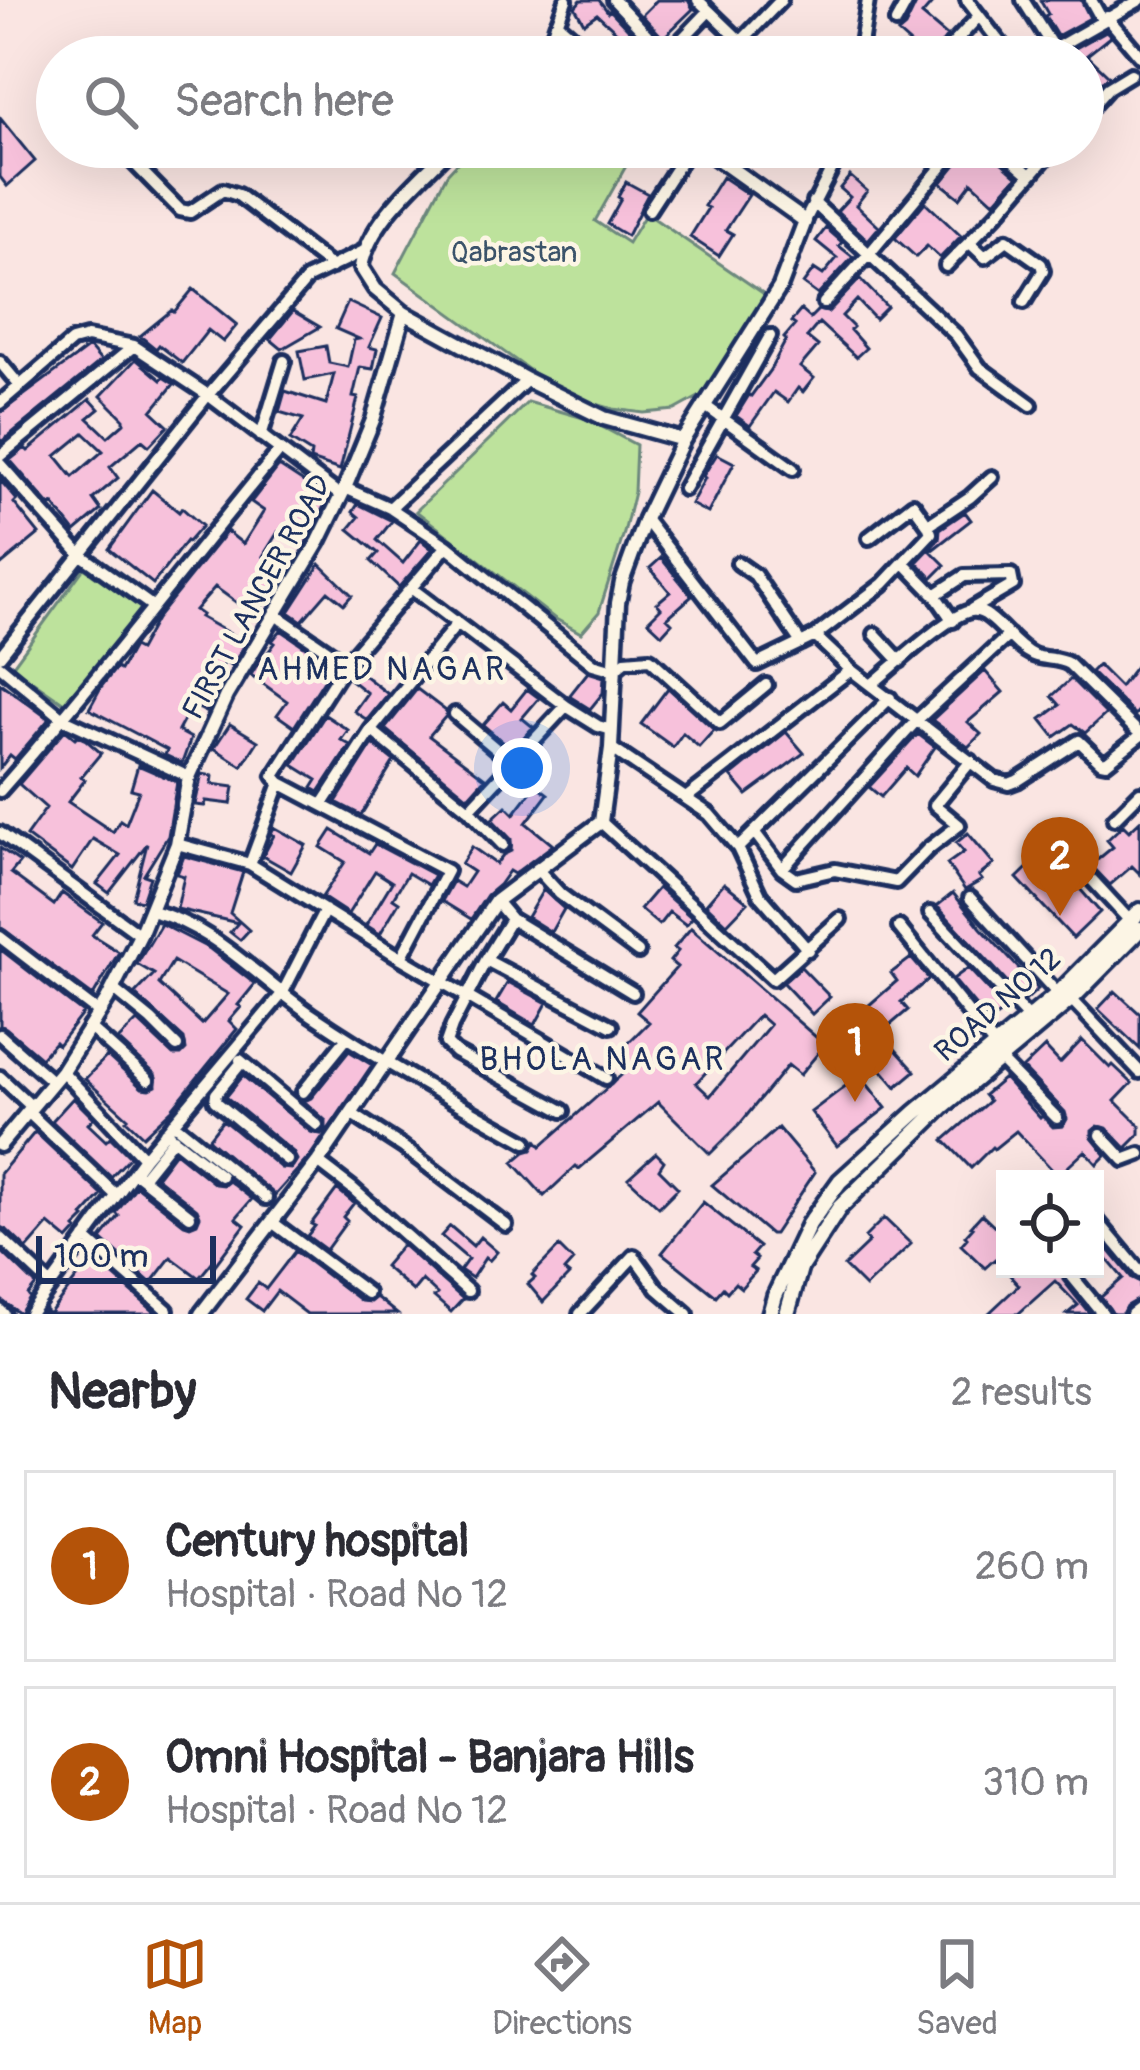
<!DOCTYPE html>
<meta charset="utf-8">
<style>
body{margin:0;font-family:Pangolin,sans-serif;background:#f7f7f7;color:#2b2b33}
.controls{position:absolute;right:36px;bottom:36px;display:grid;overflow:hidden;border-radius:0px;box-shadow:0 12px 48px #0002}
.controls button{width:108px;height:108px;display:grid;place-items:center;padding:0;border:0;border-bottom:3px solid #e1e1e2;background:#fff;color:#2b2b33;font:60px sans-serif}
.scale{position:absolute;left:36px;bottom:30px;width:180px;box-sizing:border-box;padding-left:12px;border:6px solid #1b2f5e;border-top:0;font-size:33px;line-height:42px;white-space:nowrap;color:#1b2f5e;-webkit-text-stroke:9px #fcf5e5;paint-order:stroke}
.you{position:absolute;left:522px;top:768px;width:42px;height:42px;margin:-30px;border:9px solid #fff;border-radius:50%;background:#1a73e8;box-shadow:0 0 0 18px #1a73e833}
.badge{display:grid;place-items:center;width:78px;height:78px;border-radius:50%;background:#b45309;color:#fff;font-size:39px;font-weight:700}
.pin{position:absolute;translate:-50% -99px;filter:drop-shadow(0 3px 6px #0008)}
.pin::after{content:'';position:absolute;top:63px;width:42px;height:36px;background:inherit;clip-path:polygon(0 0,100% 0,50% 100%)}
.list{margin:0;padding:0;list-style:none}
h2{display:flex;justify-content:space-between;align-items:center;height:156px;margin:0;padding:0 48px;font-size:51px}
h2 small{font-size:39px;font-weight:400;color:#7c7c81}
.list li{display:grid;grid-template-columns:78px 1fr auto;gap:36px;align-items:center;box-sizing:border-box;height:192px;margin:0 24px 24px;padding:0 24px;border:3px solid #e1e1e2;border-radius:0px}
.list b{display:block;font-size:45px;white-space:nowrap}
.list p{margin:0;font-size:39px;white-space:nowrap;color:#7c7c81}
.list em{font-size:39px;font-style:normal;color:#7c7c81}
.icon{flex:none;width:66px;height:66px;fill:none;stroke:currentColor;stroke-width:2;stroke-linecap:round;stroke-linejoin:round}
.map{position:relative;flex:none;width:1140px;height:1314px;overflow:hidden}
.search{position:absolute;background:#fff;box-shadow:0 12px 48px #0002;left:36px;right:36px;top:36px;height:132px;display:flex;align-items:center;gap:30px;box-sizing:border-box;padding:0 42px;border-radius:66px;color:#7c7c81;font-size:45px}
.sheet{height:588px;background:#fff}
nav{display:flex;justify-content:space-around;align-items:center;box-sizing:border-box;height:168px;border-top:3px solid #e1e1e2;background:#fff;font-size:33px;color:#7c7c81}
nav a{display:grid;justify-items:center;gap:6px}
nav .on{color:#b45309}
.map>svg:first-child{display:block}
.green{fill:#bde29c;stroke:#6c887d;stroke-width:3}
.building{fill:#f7c1db;stroke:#1b2f5e;stroke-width:3;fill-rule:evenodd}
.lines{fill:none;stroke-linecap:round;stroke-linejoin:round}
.minor-casing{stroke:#1b2f5e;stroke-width:20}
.tertiary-casing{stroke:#1b2f5e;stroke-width:21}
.secondary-casing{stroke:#1b2f5e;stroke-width:22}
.minor{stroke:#fcf5e5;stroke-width:10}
.tertiary{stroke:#fcf5e5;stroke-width:12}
.secondary{stroke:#fcf5e5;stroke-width:14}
.labels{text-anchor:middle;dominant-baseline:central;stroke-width:9;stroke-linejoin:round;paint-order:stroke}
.park-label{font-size:30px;fill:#3b536a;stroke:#fcf5e5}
.street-label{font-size:30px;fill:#1b2f5e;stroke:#fcf5e5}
.neighbourhood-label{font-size:33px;letter-spacing:3px;fill:#1b2f5e;stroke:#fcf5e5}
</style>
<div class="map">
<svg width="1140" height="1314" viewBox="0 0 1140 1314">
<rect width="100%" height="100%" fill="#fae5e2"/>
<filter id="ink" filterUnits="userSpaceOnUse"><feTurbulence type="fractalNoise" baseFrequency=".00833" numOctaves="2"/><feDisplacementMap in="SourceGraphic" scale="24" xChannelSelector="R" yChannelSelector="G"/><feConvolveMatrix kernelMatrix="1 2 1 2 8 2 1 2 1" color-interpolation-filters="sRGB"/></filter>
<g filter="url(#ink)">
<path class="green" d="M472 147H479L495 164 514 147H614L630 159 595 221 628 243 646 213 770 298 704 394 675 410 644 413 613 409 562 394 395 273 447 174Z
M528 402 587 419 636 445 634 492 624 533 599 612 581 633 554 618 416 511Z
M84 568 142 608 67 705 12 667Z"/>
<path class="building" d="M581 0H599L608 12 610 10 648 50 643 56 597 14 584 23 575 7Z
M657 0H688L693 9 663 38 642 15Z
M918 0H935L922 15 947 36 931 57H925L898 33 905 27Z
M1040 0H1081L1090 18 1057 36 1045 16 1048 14Z
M1106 31 1111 36 1087 55 1109 76 1083 101V57H1068L1065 54Z
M0 118 35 161 7 186 0 177Z
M974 147H988L992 154 1017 176 994 202 972 182 960 198 941 183 966 152 968 153Z
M850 176 867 191 856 205 879 227 868 240 837 211 850 197 840 188Z
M722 177 749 195 726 230 733 234 719 256 690 237 708 208 704 206Z
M626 182 648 194 627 236 607 224 621 199 618 197Z
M925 202 961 236 940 258 927 246 916 257 895 238Z
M826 228 842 242 839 246 853 257 818 295 803 284 814 269 823 275 837 258 816 241Z
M860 279 887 307 875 319 857 300 842 316 853 327 850 330 866 348 856 357 819 323 807 337 818 346 800 367 814 378 803 392 798 388 788 402 774 392 750 426 736 416 749 395 751 396 770 370 786 340 784 338 795 325 791 322 801 310 810 318 818 310 828 312Z
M193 289 237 325 223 342 208 330 182 363 159 345 156 349 140 336 172 310 174 312Z
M348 302 382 318 369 347 377 349 373 369 360 367 353 397 358 398 340 470 310 460 311 453 290 440 303 419 279 412 285 391 326 404 334 374 305 380 299 351 326 346 329 363 348 367 354 340 359 339 336 329Z
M293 311 320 327 282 349 270 339Z
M89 347 101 361 0 443V413Z
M136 359 161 380 163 377 174 384 152 411 168 426 149 446 142 440 110 467 118 478 93 499 101 510 75 532 53 504 50 506 10 460 25 448 28 451 90 399 99 409 88 418 108 437 124 423V419L101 396ZM84 433 103 451 73 477 56 456Z
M717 454 734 463 708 513 691 504 705 478 703 476Z
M279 466 328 498 305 545 278 532 263 556 286 573 255 616 215 587 195 610 202 615 200 617 246 643 232 666 225 661 212 686 218 689 206 712 192 705 178 731 191 738 182 763 165 755 167 750 89 709 101 687 116 668 120 670 133 647 139 650 156 619 227 531 243 544 264 511 251 502Z
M0 480 17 500 14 503 39 534 0 566Z
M152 490 179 512 182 508 202 526 188 542 186 541 153 584 109 549Z
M358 504 392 521 377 540 403 563 421 540 432 549 399 587 371 561 378 553 349 529 359 517 353 512Z
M965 512 971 520 931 551 945 565 932 578 917 562 939 539 940 529Z
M661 558 692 596 667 618 672 623 662 634 648 621 661 608 657 603 670 592 650 568Z
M320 564 352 595 344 604 328 591 302 621 289 612Z
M281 630 333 666 294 727 277 715 287 701 251 675 261 658 263 659 275 643 272 641Z
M1140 661V709L1135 715 1091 672 1098 665 1120 687Z
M355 668 388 694 367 720 354 711 367 693 348 678Z
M985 671 1003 692 968 722 981 734 968 747 932 720Z
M588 672 604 677 603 693 590 709 569 696Z
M1071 679 1106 714 1085 733 1073 724 1055 737 1041 719 1060 705 1052 696Z
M0 683 49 719 15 759 10 755 0 768Z
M668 688 714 730 699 747 683 733 673 747 641 724Z
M417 689 446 711V716L429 736 485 778 468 797 385 729Z
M527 689 539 698 522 718 533 727 512 750 483 725 503 702 511 709Z
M325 715 348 730 341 740 350 745 319 792 312 788 317 780 293 765Z
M230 724 258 741 242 766 214 748Z
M65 730 75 738 77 736 86 740 101 753 81 777 85 780 68 802 113 832 120 820 126 824 139 791 131 789 138 765 177 782 168 836 144 875 150 877 142 901 133 899 147 844 109 893 97 884 120 855 93 839 72 870 26 836 46 808 19 784Z
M786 732 804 753 747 795 731 776Z
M918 734 935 747 915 776 906 768 881 797 869 787Z
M373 744 394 761 361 815 336 802Z
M202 774 213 776 212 784 234 787 231 804 206 801 205 806 195 805Z
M536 785 548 794 526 823 553 845 514 874 509 871 499 885 487 895 471 919 442 901 453 881 463 887 473 872 461 864 472 847 496 864 503 855 511 851V839L492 819 506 806 514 814Z
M1140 821V874L1132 866 1110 885 1091 865 1113 847 1107 840 1123 825 1129 831Z
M274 827 306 845 291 872 263 856 274 835 271 834Z
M332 830 369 853 375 844 434 875 428 885 408 873 393 898 399 902 380 934 366 925 392 882 375 871 348 914 322 897 345 862 321 847Z
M968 833 994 864 979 876 982 880 965 890 947 864 964 852 956 843Z
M0 848 20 862 11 873 54 905 62 893 102 922 92 935 119 952 93 996 0 927Z
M1046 850 1100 912 1073 938 1017 878Z
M184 856 243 872 230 913 249 930 240 940 230 932 238 923 177 909 184 876 177 874Z
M724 883 748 902 727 924 706 904Z
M658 888 692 918 686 925 669 912 659 925 640 909Z
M543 890 564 909 551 932 527 917Z
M953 893 981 928 1038 989 1025 1001 937 906Z
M161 924 210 949 255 984 238 1005 241 1007 229 1021 237 1029 172 1109 143 1136 126 1120 128 1118 85 1079 107 1056 142 1088 150 1089 156 1086 155 1074 118 1040 137 1021 173 1055H181L186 1050 184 1039 135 994 154 974 137 964ZM173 961 228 994 202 1024 159 984Z
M691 928 825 1045 800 1075 788 1065 739 1125 710 1154 658 1102 579 1169 576 1166 544 1196 513 1162 525 1152 532 1150 537 1141 541 1146 626 1071 613 1058 649 1022 637 1012 677 967 670 961 678 951 674 948ZM759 1015 770 1025 710 1096 696 1083Z
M0 949 83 1013 58 1045 55 1042 41 1058 6 1028 0 1025Z
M911 958 929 979 901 1002 908 1010 887 1028 868 1006 897 981 891 973Z
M801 967 830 997 812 1014 783 983Z
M968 968 1006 1009 989 1022 953 979Z
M508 982 547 1003 535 1025 496 1002Z
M1115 991 1140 1014V1049L1098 1009Z
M879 1031 915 1071 896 1087 861 1046Z
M1082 1040 1110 1068 1113 1065 1132 1083 1115 1101 1140 1126V1134L1126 1148 1107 1128 1098 1126 1092 1131V1138L1106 1155 1097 1164 1085 1151 1058 1176 1016 1131 994 1149 992 1147 971 1168 944 1140 989 1101 984 1095 1004 1078 1040 1118 1042 1116 1053 1127 1063 1126 1067 1119 1065 1112 1023 1068 1045 1047 1060 1063Z
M349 1051 372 1065 310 1156 275 1195 208 1139 223 1120 281 1168 291 1169 297 1160 293 1152 226 1097 243 1076 311 1132 321 1134 326 1128V1121L304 1101 311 1098Z
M860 1075 886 1108 837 1146 811 1112Z
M73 1098 93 1118 88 1124 106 1141 110 1137 130 1157 111 1177 52 1121Z
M778 1128 815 1172 774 1234H770L712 1185Z
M35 1132 102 1195 83 1216 85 1218 75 1228 77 1230 68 1240 49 1224 27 1249 7 1230 0 1227V1174Z
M175 1152 215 1184 224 1185 229 1181 252 1199 236 1218 245 1225 215 1265 212 1262 199 1278 171 1257 151 1283 101 1239 119 1216 116 1213 136 1186 184 1224 190 1226 197 1223 200 1216 197 1209 156 1177Z
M656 1153 664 1161 659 1169 678 1188 659 1207 628 1178Z
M337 1189 354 1203 343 1217 347 1221 326 1250 307 1236 315 1226 311 1224Z
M703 1202 759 1247 752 1255 757 1259 750 1267 756 1271 741 1288 735 1283 727 1292 723 1288 716 1296 662 1253Z
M982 1214 1005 1236V1269H1064L1063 1280 1090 1314H1067L1078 1305 1055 1281 1018 1314H988L1019 1285 995 1259 985 1268 961 1245 967 1238 965 1236 973 1227 971 1226Z
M884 1218 911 1244 865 1287 844 1266 869 1242 865 1237Z
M450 1226 473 1246 480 1237 497 1252 489 1261 485 1258 472 1278 460 1270 468 1259 441 1236Z
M1095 1233 1132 1278 1140 1282V1298L1126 1306 1122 1314H1113L1101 1297 1123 1278 1095 1245Z
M402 1245 463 1299 451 1312 434 1297 437 1294 422 1280 413 1291 384 1266Z
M559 1247 573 1261 564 1271 569 1275 543 1302 528 1284 535 1278 532 1275Z
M0 1250 36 1285 28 1295 30 1298 20 1314 0 1299Z
M295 1251 361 1301 370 1302 376 1297 397 1314H307L277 1291 262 1311 246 1299 258 1283 266 1289Z
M93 1258 157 1314H42L45 1310 49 1314Z"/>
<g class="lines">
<g class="minor-casing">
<path id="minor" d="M614 0 666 55
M698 0 757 57
M967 0 1011 57
M1023 0 1054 49
M1091 0 1102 20
M1107 17 1140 56
M896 22 908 0
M557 24 566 0
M665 57 709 11
M726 57 781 0
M859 57 868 0
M941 57 979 16
M1040 57 1140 0
M1083 116 1108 88 1131 74
M925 147 945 162
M998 147 1030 175
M130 159 180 210 190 212 223 190 238 195 332 267
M813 202 956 335 980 368 1031 405
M649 210 690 147
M805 221 843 147
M970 243 985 257 1007 240 1041 264 1043 271 1024 302
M946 266 997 214 1055 147
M824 303 870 253 958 147
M0 362 20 386
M0 403 72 341 87 337 134 346
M704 405 793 469
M261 436 284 361
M0 456 134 346 208 395 341 496
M0 464 80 554 152 606
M345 488 390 508 447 546 593 664 614 670 625 661 650 659 720 723 766 685
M684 489 770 336
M390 508 527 380
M645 519 757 664 815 636 883 584 931 533 928 525 970 497 992 477
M869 538 913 504 928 525
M738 563 755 575 801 643
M904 563 935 595 953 621
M411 588 447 546
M935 595 964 576 1011 575 1013 585 972 609
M276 615 346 663
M875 634 900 661
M815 636 851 670 994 780 1009 784 1017 781 1079 741 1101 762 1106 763 1140 736
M0 656 208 395 308 278 364 251
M0 666 64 719 189 777
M871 685C891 669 949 614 971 611 978 610 984 613 989 617 1004 628 1016 647 1033 655 1045 660 1057 657 1069 664L1140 734
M455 714 514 764
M371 730 469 810 503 845
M611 748 709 814 738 848 760 895 808 950
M280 783 274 776 346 663 411 588 566 706 598 726 612 730
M0 791C97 681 186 564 280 450
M686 798 851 670
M323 804 371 730 456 625
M469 810 566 706
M1114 819 1140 793
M601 822 773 979 840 919
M0 833 140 935
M755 833 782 869 796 879 835 870 896 882 928 849 959 825 935 805 971 761
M1058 843 1130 921
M177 844 250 864 401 958 606 1078
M738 848 890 698
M250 864 280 783 447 871 401 958
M537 869 560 894 638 952
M782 869 918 719 1009 635
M970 898 1058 994
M496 901 511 919 633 993
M151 911C213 925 260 980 312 1015 382 1062 453 1101 526 1142
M930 913 1029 1019
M511 919 486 960 452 1026 446 1043 455 1052 563 1111
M899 927 995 1046
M0 937 98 1012
M486 960 611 1026
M113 989 151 1020 177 1046
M1071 999 1140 1072
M89 1027 148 1080
M0 1035 53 1082
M999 1059 1057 1118
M240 1060 317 1125
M242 1062 216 1094 215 1101 287 1160
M62 1071 144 1158
M0 1077 32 1107
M303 1092 347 1038
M28 1112 116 1195
M352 1114 403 1147 506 1225
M173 1123 266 1198
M165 1132 221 1176
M1101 1135 1124 1160 1140 1154
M318 1162 352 1188 468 1291
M134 1172 190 1216
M142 1178 174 1138
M1095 1218 1140 1272
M272 1222 367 1293
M0 1237 51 1285
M85 1238 167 1310
M1071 1275 1103 1314
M0 1310 4 1314
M30 1314 144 1158 282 994 325 910
M580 1314 634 1256 658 1289 687 1314
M1132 1314 1140 1308"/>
</g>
<g class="tertiary-casing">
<path id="tertiary" d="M536 57 551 42 557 24 595 57
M404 313 527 380 604 418 683 440
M0 1145 62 1071 107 1000 140 935 177 844 189 777 226 696 319 541 345 488 373 420 404 313 375 289 361 267C370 219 419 181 451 147
M201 1314 318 1162 496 901 601 822 611 748 618 603 622 582 645 519 683 440 780 287 805 221 701 147"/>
</g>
<g class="secondary-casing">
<path id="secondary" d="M770 1314 775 1296 809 1224 840 1181 915 1113 1058 994 1140 911
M787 1314 800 1268 839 1208 942 1107 1071 999 1140 929"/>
</g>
<use href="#minor" class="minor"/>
<use href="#tertiary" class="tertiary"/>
<use href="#secondary" class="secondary"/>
</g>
</g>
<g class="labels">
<g class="park-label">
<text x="514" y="252">Qabrastan</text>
</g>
<g class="street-label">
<text transform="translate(257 597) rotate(-61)">FIRST LANCER ROAD</text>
<text transform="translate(998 1005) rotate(-41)">ROAD NO 12</text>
</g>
<g class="neighbourhood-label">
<text x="382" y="669">AHMED NAGAR</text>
<text x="603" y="1059">BHOLA NAGAR</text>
</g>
</g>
</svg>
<div class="controls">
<button><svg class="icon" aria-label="locate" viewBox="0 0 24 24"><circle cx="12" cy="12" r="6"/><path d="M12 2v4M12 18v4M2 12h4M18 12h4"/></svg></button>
</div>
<div class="scale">100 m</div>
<div class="you"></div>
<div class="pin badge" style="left:855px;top:1102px">1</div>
<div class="pin badge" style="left:1060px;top:916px">2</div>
<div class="search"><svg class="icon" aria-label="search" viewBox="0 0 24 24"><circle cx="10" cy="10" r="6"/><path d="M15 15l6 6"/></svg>Search here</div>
</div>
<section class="sheet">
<h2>Nearby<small>2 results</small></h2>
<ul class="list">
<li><span class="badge">1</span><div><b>Century hospital</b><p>Hospital · Road No 12</p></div><em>260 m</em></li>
<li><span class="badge">2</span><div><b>Omni Hospital - Banjara Hills</b><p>Hospital · Road No 12</p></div><em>310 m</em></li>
</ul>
</section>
<nav>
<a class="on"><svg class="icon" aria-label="map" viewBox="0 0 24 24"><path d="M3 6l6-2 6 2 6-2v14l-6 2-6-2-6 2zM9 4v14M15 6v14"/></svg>Map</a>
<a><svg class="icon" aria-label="directions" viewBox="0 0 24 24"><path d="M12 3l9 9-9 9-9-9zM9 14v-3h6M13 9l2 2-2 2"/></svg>Directions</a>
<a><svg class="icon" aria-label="saved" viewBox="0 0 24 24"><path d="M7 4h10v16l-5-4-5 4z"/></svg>Saved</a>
</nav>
